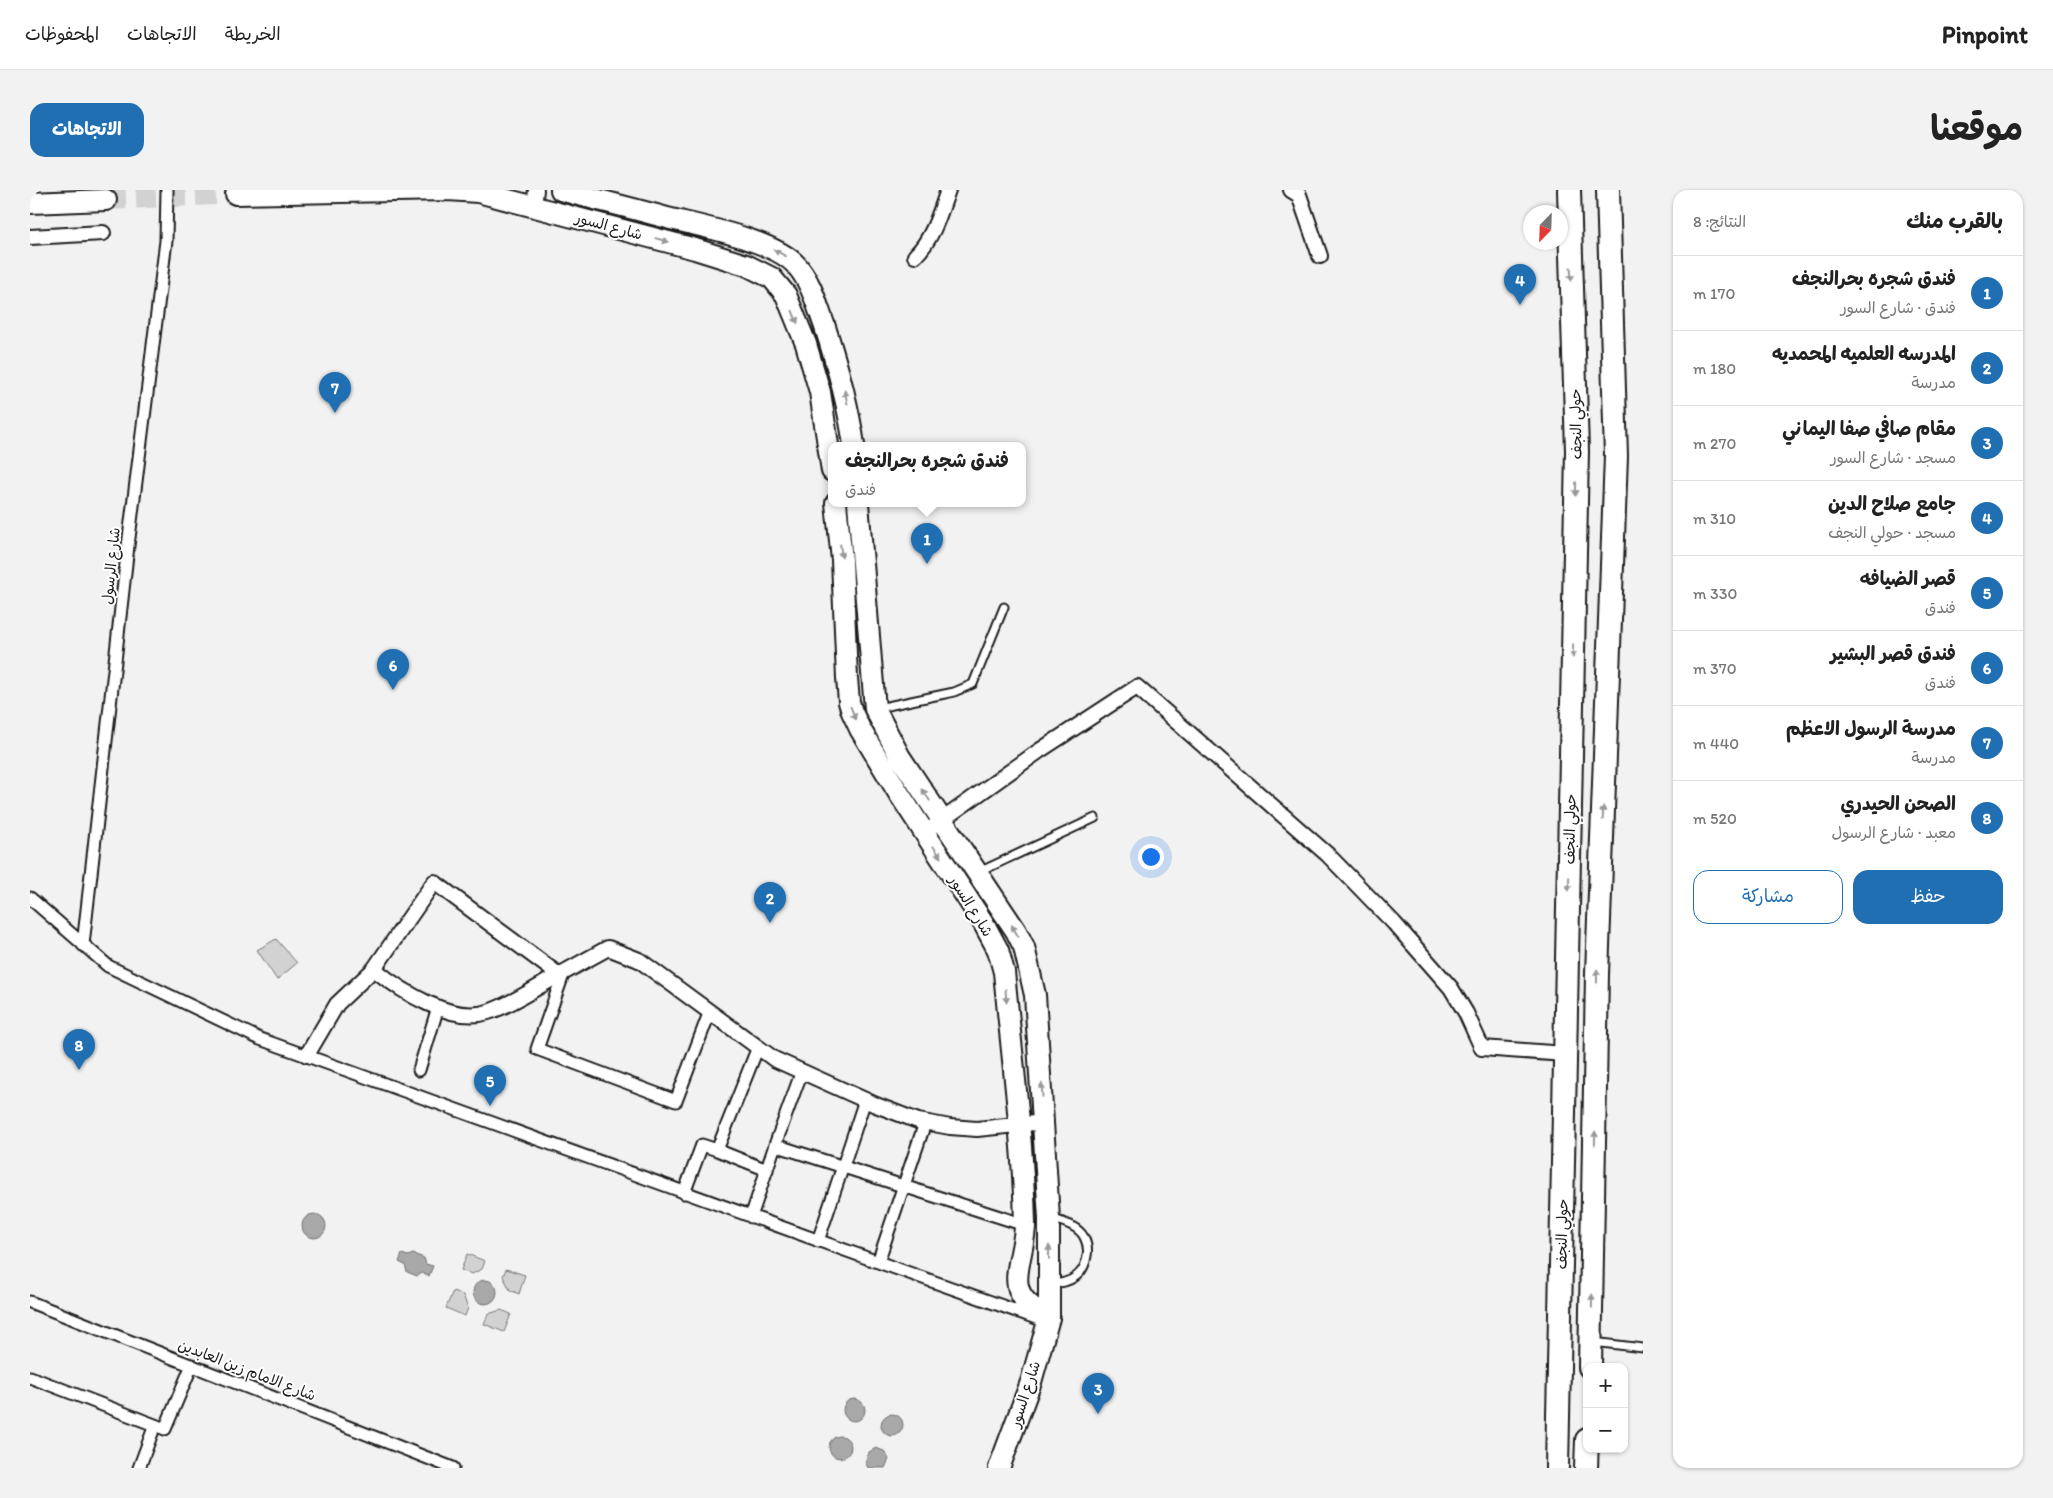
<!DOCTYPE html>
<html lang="ar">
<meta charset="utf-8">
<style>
body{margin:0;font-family:Itim,"Playpen Sans Arabic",sans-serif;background:#f2f2f2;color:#222;direction:rtl}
.controls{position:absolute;right:15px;bottom:15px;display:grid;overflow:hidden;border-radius:10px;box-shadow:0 1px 4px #0004}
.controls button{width:45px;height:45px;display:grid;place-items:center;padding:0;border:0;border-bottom:1px solid #e0e0e0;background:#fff;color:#222;font:25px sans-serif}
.compass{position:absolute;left:1493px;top:15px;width:45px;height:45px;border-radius:50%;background:#fff;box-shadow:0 1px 4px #0004;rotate:203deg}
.you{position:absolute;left:1120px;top:666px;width:18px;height:18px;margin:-12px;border:4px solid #fff;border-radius:50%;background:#1a73e8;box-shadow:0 0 0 8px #1a73e833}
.badge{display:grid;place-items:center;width:32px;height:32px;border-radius:50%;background:#1f6fb2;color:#fff;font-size:16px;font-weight:700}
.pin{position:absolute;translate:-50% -41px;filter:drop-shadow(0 1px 2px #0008)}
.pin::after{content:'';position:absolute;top:26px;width:18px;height:15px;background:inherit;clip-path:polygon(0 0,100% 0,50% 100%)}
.popup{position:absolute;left:798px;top:252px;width:198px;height:65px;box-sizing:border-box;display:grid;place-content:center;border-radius:10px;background:#fff;filter:drop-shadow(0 1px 4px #0005);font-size:16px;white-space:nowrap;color:#767676}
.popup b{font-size:19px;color:#222}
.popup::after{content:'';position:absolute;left:50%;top:100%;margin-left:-10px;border:10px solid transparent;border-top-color:#fff}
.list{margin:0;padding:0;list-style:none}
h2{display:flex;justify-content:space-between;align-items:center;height:65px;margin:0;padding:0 20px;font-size:21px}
h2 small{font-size:16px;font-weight:400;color:#767676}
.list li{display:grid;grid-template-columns:32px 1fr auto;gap:15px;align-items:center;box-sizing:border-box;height:75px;padding:0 20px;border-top:1px solid #e0e0e0}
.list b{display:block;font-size:19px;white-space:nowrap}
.list p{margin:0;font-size:16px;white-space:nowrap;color:#767676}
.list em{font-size:16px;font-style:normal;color:#767676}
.actions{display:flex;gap:10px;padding:15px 20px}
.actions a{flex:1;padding:11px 0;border:1px solid #1f6fb2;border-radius:15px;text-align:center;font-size:18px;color:#1f6fb2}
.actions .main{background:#1f6fb2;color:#fff}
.map{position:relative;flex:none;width:1613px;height:1278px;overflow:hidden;direction:ltr;border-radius:15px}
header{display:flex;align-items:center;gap:30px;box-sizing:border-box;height:70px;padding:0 25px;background:#fff;border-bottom:1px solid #e0e0e0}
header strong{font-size:24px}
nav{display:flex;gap:28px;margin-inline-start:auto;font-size:18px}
.intro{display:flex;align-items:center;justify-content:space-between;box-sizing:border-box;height:120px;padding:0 30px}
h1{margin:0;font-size:35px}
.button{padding:12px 22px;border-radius:15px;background:#1f6fb2;color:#fff;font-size:18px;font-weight:700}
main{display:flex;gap:30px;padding:0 30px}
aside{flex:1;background:#fff;border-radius:15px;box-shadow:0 1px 4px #0004}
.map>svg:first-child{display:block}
.green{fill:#d2d2d2;stroke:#777}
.water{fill:#a8a8a8;stroke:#707070}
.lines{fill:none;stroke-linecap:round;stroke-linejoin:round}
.secondary-tunnel{stroke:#d2d2d2;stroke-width:20;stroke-dasharray:20 10;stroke-linecap:butt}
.service-casing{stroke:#1c1c1c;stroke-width:11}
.pedestrian-casing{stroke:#1c1c1c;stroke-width:15}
.minor-casing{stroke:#1c1c1c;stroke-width:18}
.secondary-casing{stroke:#1c1c1c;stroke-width:24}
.primary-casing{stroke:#1c1c1c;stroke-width:26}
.service{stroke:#fff;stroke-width:7}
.pedestrian{stroke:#fff;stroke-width:11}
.minor{stroke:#fff;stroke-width:14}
.secondary{stroke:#fff;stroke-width:20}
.primary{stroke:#fff;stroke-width:22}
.oneway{fill:#999}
.labels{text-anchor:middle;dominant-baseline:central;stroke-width:4;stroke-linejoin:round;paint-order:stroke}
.street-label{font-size:15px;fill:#1c1c1c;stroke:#fff}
</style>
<header>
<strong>Pinpoint</strong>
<nav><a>الخريطة</a><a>الاتجاهات</a><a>المحفوظات</a></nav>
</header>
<div class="intro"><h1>موقعنا</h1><a class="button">الاتجاهات</a></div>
<main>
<aside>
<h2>بالقرب منك<small>النتائج: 8</small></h2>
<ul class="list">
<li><span class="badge">1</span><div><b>فندق شجره بحرالنجف</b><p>فندق · شارع السور</p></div><em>170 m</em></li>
<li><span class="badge">2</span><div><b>المدرسه العلمیه المحمدیه</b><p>مدرسة</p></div><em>180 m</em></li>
<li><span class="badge">3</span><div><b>مقام صافي صفا اليماني</b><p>مسجد · شارع السور</p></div><em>270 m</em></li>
<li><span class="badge">4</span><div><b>جامع صلاح الدين</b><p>مسجد · حولي النجف</p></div><em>310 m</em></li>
<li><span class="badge">5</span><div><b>قصر الضيافه</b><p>فندق</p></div><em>330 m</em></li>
<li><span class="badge">6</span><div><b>فندق قصر البشير</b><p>فندق</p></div><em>370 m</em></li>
<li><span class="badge">7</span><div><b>مدرسة الرسول الاعظم</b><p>مدرسة</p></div><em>440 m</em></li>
<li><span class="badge">8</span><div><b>الصحن الحيدري</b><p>معبد · شارع الرسول</p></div><em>520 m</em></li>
</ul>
<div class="actions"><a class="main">حفظ</a><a>مشاركة</a></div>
</aside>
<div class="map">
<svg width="1613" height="1278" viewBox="0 0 1613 1278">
<rect width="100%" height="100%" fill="#f2f2f2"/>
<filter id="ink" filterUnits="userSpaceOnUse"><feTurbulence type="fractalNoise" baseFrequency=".02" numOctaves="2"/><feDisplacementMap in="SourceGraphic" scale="10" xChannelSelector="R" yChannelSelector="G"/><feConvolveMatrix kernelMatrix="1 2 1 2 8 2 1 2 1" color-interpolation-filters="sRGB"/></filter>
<g filter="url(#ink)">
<path class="green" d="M246 749 267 773 247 790 227 760Z
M437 1064 455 1071 452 1079 442 1084 431 1080Z
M476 1079 495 1085 489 1104 480 1100 473 1086Z
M423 1101 433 1105 438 1118 435 1126 416 1118Z
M471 1120 481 1124 474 1142 454 1134 458 1124Z"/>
<path class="water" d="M272 1036a12 12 0 1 1 24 0a12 12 0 1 1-24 0Z
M372 1064 378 1066 383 1064 394 1068 396 1074 403 1076 399 1086 391 1083 387 1086 377 1082 375 1075 369 1072Z
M443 1102a12 12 0 1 1 24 0a12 12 0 1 1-24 0Z
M813 1220a11 11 0 1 1 22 0a11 11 0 1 1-22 0Z
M851 1235a11 11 0 1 1 22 0a11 11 0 1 1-22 0Z
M799 1257a11 11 0 1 1 22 0a11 11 0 1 1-22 0Z
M846 1258 854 1261 859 1269 855 1278H838L835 1272 839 1262Z"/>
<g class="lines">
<path class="secondary-tunnel" d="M76 10 206 4"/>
<g class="service-casing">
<path id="service" d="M848 518 924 502 943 494 974 417
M949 682 1065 628
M1021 1028C1033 1032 1048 1036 1054 1047 1057 1053 1058 1061 1057 1066 1054 1086 1040 1093 1022 1094
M1563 1152 1613 1158"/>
</g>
<g class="pedestrian-casing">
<path id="pedestrian" d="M0 708 78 776 230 849 848 1072
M53 755 98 356 136 51 137 0
M534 782 507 859 646 911 680 821
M728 857 687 960 737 980
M389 880 408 817
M772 881 745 955 995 1035
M895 933 848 1072 1009 1129
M654 1003 672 955 687 960
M721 1027 745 955
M788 1051 835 910
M0 1112 423 1278
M0 1187 135 1239 162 1175
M109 1278 125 1235"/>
</g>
<g class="minor-casing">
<path id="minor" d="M1261 0 1269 5 1290 66
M504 16 506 0
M0 47 73 43
M885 66C903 48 910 23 918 0
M905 635 1009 561 1107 497 1298 665 1364 733 1421 798 1436 823 1452 858 1535 864
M344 779C371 801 422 834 458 822 481 815 507 797 529 785
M277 865 307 814 344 779 404 692 529 785 578 758 609 770 744 869 846 915 888 931 920 937 947 939 1014 932"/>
</g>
<g class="secondary-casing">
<path id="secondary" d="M531 0C568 10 605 19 641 29 674 37 746 51 767 76 781 92 787 115 794 134 807 174 818 213 824 255
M206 4 418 0 448 2 665 59 716 75 742 88 756 105 776 154 790 202 802 281
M0 13 76 10
M806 313 812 370 817 488 819 512 822 522 830 539 868 602 954 734 968 760 974 782C982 866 993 949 995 1033 996 1052 984 1081 988 1096 991 1112 1006 1120 1019 1128
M828 313 845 519 870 567 986 741 994 757 1005 805 1019 1028V1128L1001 1192 969 1278"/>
</g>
<g class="primary-casing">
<path id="primary" d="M1560 1177 1567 784 1586 266 1578 0
M1527 1278 1547 261 1539 0
M1556 1278 1557 1250"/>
</g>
<use href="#service" class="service"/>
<use href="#pedestrian" class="pedestrian"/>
<use href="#minor" class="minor"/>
<use href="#secondary" class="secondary"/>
<use href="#primary" class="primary"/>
</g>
<defs><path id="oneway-solid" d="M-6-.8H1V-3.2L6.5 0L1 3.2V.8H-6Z" transform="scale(1.25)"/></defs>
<g class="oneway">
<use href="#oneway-solid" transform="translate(632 50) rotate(15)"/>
<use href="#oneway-solid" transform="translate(750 63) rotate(-151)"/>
<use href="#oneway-solid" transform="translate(1541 84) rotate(88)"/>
<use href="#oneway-solid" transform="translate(765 127) rotate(68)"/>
<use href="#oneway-solid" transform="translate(816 207) rotate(-102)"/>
<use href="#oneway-solid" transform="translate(1546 299) rotate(91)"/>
<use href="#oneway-solid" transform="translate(811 361) rotate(83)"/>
<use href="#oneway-solid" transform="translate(1543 461) rotate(91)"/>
<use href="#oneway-solid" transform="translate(823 523) rotate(69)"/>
<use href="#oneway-solid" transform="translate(896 605) rotate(-124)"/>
<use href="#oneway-solid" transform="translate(1573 623) rotate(-88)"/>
<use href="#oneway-solid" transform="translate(907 662) rotate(57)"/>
<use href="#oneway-solid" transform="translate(1539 694) rotate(91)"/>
<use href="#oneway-solid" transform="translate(985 741) rotate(-120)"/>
<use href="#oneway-solid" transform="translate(1567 786) rotate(-89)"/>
<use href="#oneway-solid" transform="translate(976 806) rotate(85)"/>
<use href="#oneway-solid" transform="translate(1012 900) rotate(-94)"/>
<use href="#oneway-solid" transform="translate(1565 948) rotate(-89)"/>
<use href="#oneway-solid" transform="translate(1019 1062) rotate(-90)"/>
<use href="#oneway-solid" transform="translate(1562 1111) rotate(-89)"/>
</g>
</g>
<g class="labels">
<g class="street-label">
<text transform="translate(579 36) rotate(15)">شارع السور</text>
<text transform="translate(1546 234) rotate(-91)">حولي النجف</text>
<text transform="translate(81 376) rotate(-84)">شارع الرسول</text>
<text transform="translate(1540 639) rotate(-89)">حولي النجف</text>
<text transform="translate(941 716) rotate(58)">شارع السور</text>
<text transform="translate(1532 1044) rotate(-89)">حولي النجف</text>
<text transform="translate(217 1180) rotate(21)">شارع الامام زين العابدين</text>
<text transform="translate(995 1204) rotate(-72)">شارع السور</text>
</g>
</g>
</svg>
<div class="controls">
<button>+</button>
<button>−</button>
</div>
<svg class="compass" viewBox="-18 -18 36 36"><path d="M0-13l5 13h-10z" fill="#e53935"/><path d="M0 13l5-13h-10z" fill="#767676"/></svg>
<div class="you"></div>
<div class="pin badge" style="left:897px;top:374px">1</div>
<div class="popup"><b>فندق شجره بحرالنجف</b>فندق</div>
<div class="pin badge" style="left:740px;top:733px">2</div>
<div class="pin badge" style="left:1068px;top:1224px">3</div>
<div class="pin badge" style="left:1490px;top:115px">4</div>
<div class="pin badge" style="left:460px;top:916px">5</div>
<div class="pin badge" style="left:363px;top:500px">6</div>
<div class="pin badge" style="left:305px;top:223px">7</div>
<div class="pin badge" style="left:49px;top:880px">8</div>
</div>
</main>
